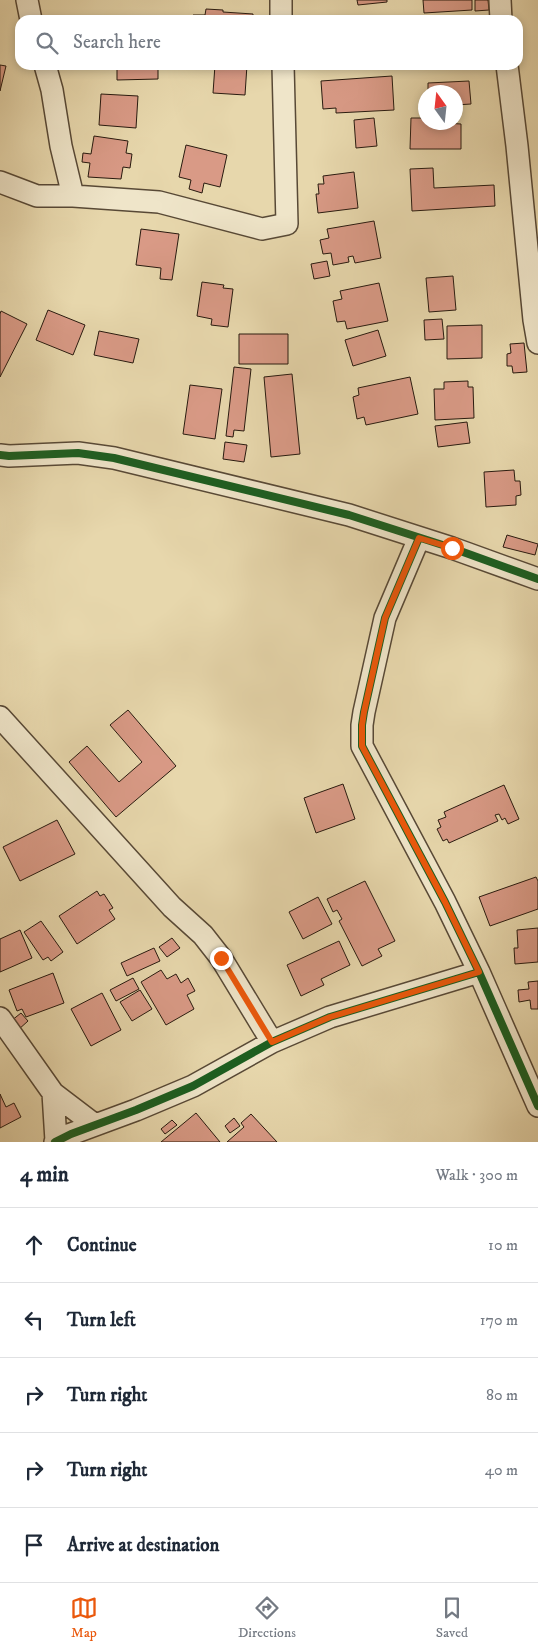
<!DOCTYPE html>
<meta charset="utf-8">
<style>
body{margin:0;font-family:"IM FELL DW Pica",serif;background:#f6f6f7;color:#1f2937}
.compass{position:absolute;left:418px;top:85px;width:45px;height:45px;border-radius:50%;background:#fff;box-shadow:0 2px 8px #0003;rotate:345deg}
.stop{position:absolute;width:15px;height:15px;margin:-11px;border:4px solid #ea580c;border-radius:50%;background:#fff}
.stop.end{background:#ea580c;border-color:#fff;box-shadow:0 1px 5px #0008}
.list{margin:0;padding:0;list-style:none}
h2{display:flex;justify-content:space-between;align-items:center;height:65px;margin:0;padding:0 20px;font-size:21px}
h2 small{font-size:16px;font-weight:400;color:#747a83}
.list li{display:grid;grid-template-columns:32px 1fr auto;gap:15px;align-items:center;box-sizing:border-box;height:75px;padding:0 20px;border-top:1px solid #e0e1e3}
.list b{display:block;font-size:19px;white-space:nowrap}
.list em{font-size:16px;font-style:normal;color:#747a83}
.icon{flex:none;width:28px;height:28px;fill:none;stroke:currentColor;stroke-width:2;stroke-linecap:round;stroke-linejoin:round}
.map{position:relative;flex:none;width:538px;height:1142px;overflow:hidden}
.search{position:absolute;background:#fff;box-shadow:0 2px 8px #0003;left:15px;right:15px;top:15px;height:55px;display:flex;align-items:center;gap:12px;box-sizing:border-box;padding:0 18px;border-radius:15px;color:#747a83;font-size:19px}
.sheet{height:440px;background:#fff}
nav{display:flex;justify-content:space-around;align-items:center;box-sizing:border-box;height:70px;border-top:1px solid #e0e1e3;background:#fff;font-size:14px;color:#747a83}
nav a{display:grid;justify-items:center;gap:2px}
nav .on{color:#ea580c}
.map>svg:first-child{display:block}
.building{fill:#d99a86;stroke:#281a0f}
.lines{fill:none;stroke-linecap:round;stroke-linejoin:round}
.minor-casing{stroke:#584936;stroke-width:24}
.minor{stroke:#efe5c9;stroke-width:21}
.cycleway-casing{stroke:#efe5c9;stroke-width:11}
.cycleway{stroke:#1b5e20;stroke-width:8}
.route{stroke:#ea580c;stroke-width:6}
</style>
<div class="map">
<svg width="538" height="1142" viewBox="0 0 538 1142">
<rect width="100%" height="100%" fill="#e7d7ac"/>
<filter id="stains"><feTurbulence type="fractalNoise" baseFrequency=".004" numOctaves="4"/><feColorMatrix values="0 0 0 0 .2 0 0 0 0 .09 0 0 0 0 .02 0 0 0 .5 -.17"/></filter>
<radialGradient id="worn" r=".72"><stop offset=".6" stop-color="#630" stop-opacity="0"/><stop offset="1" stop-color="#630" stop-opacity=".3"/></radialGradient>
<path class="building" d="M357 0H387V2L358 5Z
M423 0H472V10L424 13Z
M475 0H488L489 10 475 11Z
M206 9 223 10V12L253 14V20H192L193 15H205Z
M0 65 6 66 0 91Z
M117 65H158V79L117 80Z
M215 65H247L245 95 213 93Z
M392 76 394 110 336 113V108L323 109 321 81Z
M469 81 471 104 456 105V92H428V83Z
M101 94 138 96 136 128 99 125Z
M374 118 377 146 356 148 354 120Z
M411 118H426V122L461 124V149H410Z
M94 136 128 141 126 153 132 154 130 168 123 167 121 179 88 177 90 163 82 162 83 153 91 154Z
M186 145 227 155 220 187 204 183 202 193 189 189 191 180 179 177Z
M433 168 434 188 494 185 495 206 412 211 410 169Z
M354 172 358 208 318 213 316 194H319L318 184H324L323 176Z
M374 221 381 258 355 263 353 256 348 257 349 262 333 265 331 253 323 254 320 240 329 238 327 229Z
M141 229 179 234 172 280 160 279 161 268 136 265Z
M327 261 330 276 314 279 311 264Z
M453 276 456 310 429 312 426 278Z
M202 282 224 285 223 288 233 289 228 327 211 325 212 319 197 316Z
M379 283 388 321 347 329 345 321 337 322 333 301 342 299 340 291Z
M48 310 85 325 73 355 36 340Z
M1 311 27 324 0 377V314Z
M442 319 444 339 425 340 424 320Z
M482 325V358L447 359V326Z
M378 330 386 356 353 366 345 340Z
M99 331 139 339 133 363 94 355Z
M239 334H288V364H239Z
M524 343 527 372 513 373 512 366H507V354L511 353 510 344Z
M234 367 251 369 244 431 234 430 233 437 226 436Z
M292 374 300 454 271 457 264 377Z
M410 377 418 414 366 425 364 417 357 419 353 397 359 395 358 388Z
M468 381V387H473L474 418 435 420 434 389H444V382Z
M190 385 222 389 215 439 183 434Z
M467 422 470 443 438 447 435 426Z
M225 442 247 445 244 462 223 459Z
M514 470 515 481H520L521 495 516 496V505L486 507 484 472Z
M507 535 538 544 535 555 503 547Z
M128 710 176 766 116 817 69 762 87 746 119 782 142 762 110 725Z
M343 784 355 819 316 833 304 798Z
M504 785 519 819 508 824 505 818 502 820 499 814 495 815 498 821 449 843 447 839 443 841 437 829 441 827 438 820 446 817 444 812Z
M57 820 75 854 20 881 3 847Z
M536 877 538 881V909L490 926 479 897Z
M365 881 395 941 378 949 382 956 362 966 339 921 342 919 337 910 333 912 327 899Z
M97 891 100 896 104 894 113 908 109 910 115 919 77 944 59 916Z
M318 897 332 924 303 939 289 912Z
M41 921 63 952 51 961 48 957 43 960 24 932Z
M538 928V962L515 964 514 948H518L517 930Z
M20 930 32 958 0 972V939Z
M172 938 180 948 167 957 159 947Z
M339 941 350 965 321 979 324 985 301 996 287 965Z
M154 948 160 961 127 976 121 963Z
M161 970 167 979 176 974 181 983 188 978 195 991 187 995 194 1009 166 1025 141 982Z
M53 973 64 1003 26 1017 22 1009 17 1011 9 990Z
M133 978 139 989 116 1001 110 990Z
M538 981V1009H531L530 1000 519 1002 518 990 529 989 528 982Z
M140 990 152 1009 132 1021 120 1002Z
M102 993 121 1030 91 1046 71 1009Z
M21 1013 28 1021 18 1030 11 1021Z
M0 1094 6 1107 14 1103 21 1117 0 1128Z
M196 1113 220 1142H161Z
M251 1114 277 1142H227L244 1127 241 1123Z
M234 1118 240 1126 230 1133 225 1126Z
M172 1120 177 1125 165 1134 161 1129Z"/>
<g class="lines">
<g class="minor-casing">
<path id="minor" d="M27 0 31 20
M281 0V20
M500 0 501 20
M45 65 52 90 61 146 73 196
M507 65 517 146 534 320 538 343
M0 182 37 196H73L159 202 262 229 287 224 283 65
M0 455 9 456 78 453 114 458 349 515 452 548 538 579
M419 538 385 618 364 712 362 725V746L445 902 479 972 538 1106
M0 717 172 907 203 935 221 958 272 1042
M0 1018 53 1093 95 1125
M53 1093 56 1141
M55 1142 71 1134 136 1110 193 1086 272 1042 330 1017 479 972"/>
</g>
<use href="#minor" class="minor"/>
<g class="cycleway-casing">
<path id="cycleway" d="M0 455 9 456 78 453 114 458 349 515 452 548 538 579
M419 538 385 618 364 712 362 725V746L445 902 479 972 538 1106
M55 1142 71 1134 136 1110 193 1086 272 1042 330 1017 479 972"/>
</g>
<use href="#cycleway" class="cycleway"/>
</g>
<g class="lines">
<path class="route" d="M221 958 272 1042 330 1017 479 972 445 902 362 746V725L364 712 385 618 419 538 452 548"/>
</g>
<rect width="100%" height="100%" filter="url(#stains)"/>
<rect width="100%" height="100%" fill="url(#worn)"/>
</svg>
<svg class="compass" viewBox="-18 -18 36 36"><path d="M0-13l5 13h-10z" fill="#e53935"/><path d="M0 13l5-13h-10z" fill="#747a83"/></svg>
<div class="stop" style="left:452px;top:548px"></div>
<div class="stop end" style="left:221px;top:958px"></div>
<div class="search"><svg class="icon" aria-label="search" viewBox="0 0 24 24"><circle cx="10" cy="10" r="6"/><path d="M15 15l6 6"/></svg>Search here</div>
</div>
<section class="sheet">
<h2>4 min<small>Walk · 300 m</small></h2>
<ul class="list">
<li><svg class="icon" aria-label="ahead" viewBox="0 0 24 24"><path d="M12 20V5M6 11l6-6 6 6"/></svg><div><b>Continue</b></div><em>10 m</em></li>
<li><svg class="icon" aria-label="left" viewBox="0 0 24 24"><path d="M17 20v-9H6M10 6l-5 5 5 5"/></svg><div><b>Turn left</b></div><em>170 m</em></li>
<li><svg class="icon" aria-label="right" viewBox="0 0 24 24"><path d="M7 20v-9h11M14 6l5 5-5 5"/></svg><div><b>Turn right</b></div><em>80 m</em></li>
<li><svg class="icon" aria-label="right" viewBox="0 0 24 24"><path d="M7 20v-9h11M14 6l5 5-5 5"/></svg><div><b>Turn right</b></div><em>40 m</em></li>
<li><svg class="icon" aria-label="arrive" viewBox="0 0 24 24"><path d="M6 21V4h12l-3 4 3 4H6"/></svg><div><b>Arrive at destination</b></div></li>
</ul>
</section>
<nav>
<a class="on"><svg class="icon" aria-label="map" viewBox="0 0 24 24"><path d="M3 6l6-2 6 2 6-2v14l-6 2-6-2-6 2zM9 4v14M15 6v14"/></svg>Map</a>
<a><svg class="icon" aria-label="directions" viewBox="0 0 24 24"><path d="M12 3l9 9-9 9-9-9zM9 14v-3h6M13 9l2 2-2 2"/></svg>Directions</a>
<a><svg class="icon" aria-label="saved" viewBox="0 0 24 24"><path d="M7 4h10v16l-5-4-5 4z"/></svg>Saved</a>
</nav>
